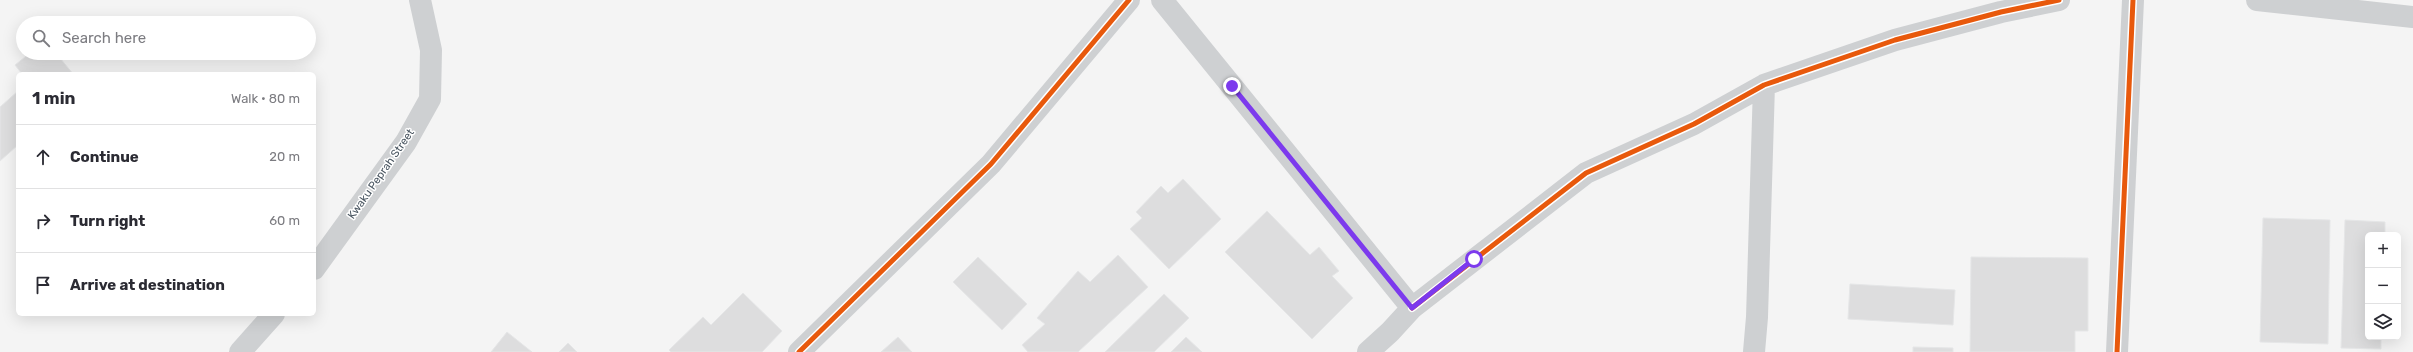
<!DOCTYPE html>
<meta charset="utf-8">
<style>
body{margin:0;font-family:Rubik,sans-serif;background:#f2f2f3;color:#2b2b33}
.controls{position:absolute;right:12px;bottom:12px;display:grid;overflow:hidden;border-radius:6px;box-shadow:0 4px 16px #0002}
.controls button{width:36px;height:36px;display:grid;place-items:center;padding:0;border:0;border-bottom:1px solid #e1e1e2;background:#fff;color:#2b2b33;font:20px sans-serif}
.stop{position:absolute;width:12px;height:12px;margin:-9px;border:3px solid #7c3aed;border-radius:50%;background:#fff}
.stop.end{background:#7c3aed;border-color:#fff;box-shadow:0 1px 4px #0008}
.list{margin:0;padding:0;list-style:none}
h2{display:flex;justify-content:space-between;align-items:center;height:52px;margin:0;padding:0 16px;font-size:17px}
h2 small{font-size:13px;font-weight:400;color:#7c7c81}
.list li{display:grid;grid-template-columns:26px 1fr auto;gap:12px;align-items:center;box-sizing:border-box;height:64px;padding:0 16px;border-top:1px solid #e1e1e2}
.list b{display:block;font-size:15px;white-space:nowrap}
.list em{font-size:13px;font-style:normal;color:#7c7c81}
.icon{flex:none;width:22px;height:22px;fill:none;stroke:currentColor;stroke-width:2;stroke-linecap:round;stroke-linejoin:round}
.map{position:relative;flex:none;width:2413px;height:352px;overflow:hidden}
.search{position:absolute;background:#fff;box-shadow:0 4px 16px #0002;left:16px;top:16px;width:300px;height:44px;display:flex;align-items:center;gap:10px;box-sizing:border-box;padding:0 14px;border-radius:22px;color:#7c7c81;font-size:15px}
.panel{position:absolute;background:#fff;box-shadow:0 4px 16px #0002;left:16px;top:72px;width:300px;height:244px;border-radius:6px}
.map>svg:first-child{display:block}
.building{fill:#ddddde;stroke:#e5e6e7}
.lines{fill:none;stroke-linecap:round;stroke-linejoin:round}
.minor{stroke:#ced0d2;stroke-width:22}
.cycleway-casing{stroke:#fff;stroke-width:8}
.cycleway{stroke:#e8590c;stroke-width:5}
.route{stroke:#7c3aed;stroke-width:5}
.labels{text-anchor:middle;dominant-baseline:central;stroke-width:3;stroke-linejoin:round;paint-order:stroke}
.street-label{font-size:11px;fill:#4a5661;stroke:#fff}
</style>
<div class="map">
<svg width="2413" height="352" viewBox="0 0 2413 352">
<rect width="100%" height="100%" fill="#f4f4f4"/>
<path class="building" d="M30 53H56L73 74H22L15 65Z
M18 91V145L0 161V107Z
M1183 179 1221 219 1169 269 1130 229 1142 218 1136 212 1161 186 1168 193Z
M1267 211 1310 255 1319 247 1339 271 1332 276 1353 298 1312 339 1225 252Z
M2263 218 2330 220 2328 344 2260 342Z
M2345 220 2385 222V235H2368V337H2381V349L2341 348Z
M1118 255 1148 287 1078 352H1028L1022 345 1045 324 1037 318 1078 271 1090 282Z
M978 257 1027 304 1002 330 953 282Z
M1971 257 2088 258V331H2075V352H1970Z
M1850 284 1955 290 1953 325 1848 319Z
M743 293 782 331 762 352H671L669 350 703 317 711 325Z
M1164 294 1189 318 1154 352H1105Z
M507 332 532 352H491Z
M898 337 912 352H881Z
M1186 337 1202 352H1171Z
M568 343 577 352H559Z
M1913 347 1953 348V352H1913Z"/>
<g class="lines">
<path class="minor" d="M1162 0 1412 308 1390 332 1368 352
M2257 0 2413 17
M314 269 406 142 430 99 431 50 420 0
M1412 308 1586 173 1694 124 1764 85 1895 40 2001 12 2059 0
M240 352 274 314
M799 352 991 164 1129 0
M1754 352 1757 317 1764 85
M2117 352 2133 0"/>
<g class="cycleway-casing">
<path id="cycleway" d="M1412 308 1586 173 1694 124 1764 85 1895 40 2001 12 2059 0
M799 352 991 164 1129 0
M2117 352 2133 0"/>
</g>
<use href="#cycleway" class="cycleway"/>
</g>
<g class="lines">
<path class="route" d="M1232 86 1412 308 1474 259"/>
</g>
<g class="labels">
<g class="street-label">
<text transform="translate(381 174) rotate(-55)">Kwaku Peprah Street</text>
</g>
</g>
</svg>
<div class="controls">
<button>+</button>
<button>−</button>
<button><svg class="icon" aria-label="layers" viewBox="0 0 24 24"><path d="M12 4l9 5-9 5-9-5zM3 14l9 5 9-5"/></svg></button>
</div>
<div class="stop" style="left:1474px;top:259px"></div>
<div class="stop end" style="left:1232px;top:86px"></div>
<div class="search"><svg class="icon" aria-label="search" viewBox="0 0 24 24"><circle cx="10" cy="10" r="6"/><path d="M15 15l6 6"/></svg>Search here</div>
<section class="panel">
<h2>1 min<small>Walk · 80 m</small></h2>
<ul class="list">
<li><svg class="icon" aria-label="ahead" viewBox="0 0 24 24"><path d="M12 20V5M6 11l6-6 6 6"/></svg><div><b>Continue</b></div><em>20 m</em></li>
<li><svg class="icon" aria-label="right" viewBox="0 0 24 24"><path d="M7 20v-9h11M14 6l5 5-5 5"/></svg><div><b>Turn right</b></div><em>60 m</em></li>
<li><svg class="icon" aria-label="arrive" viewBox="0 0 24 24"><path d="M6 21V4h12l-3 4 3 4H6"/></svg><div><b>Arrive at destination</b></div></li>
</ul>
</section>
</div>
